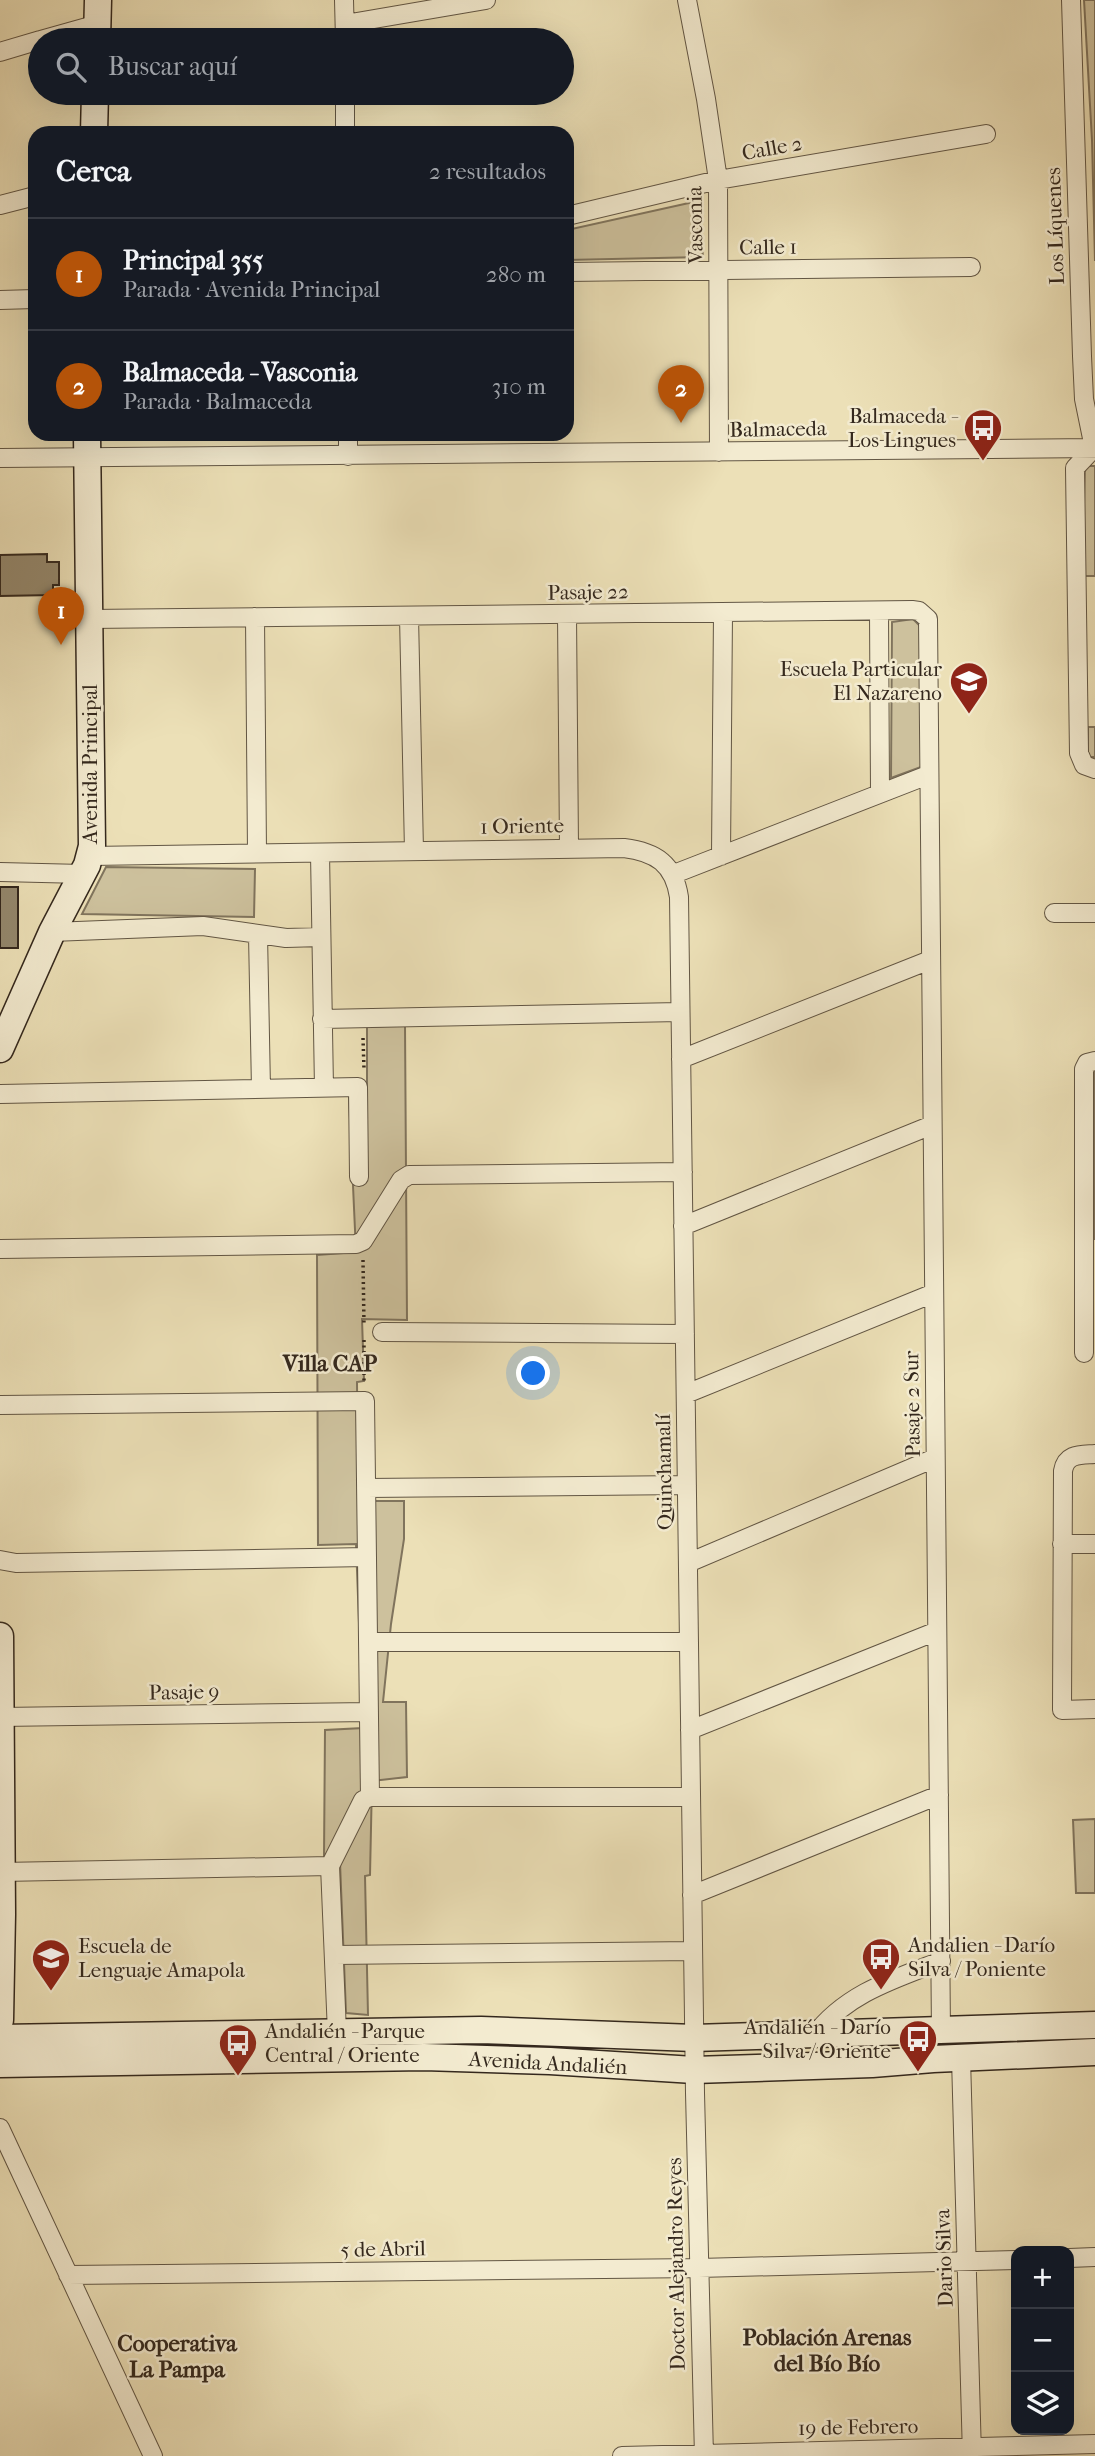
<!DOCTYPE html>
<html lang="es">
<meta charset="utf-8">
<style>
body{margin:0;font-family:"IM FELL French Canon",serif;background:#20242c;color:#f1f3f6}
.controls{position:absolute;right:21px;bottom:21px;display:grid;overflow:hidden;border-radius:14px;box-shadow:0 7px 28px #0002}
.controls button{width:63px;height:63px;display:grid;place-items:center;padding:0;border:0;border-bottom:2px solid #363941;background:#171b24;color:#f1f3f6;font:35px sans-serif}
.you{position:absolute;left:534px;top:1374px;width:24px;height:24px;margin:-18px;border:5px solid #fff;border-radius:50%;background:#1a73e8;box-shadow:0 0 0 10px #1a73e833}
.badge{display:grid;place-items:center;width:46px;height:46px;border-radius:50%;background:#b45309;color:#fff;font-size:23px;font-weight:700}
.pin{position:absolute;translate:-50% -58px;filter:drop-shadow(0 2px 4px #0008)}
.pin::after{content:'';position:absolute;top:37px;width:24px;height:21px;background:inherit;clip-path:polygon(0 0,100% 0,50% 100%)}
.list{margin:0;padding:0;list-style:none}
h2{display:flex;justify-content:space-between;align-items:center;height:91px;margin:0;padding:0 28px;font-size:30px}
h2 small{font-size:23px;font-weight:400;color:#9ea1a6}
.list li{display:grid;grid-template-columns:46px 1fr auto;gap:21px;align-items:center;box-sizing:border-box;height:112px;padding:0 28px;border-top:2px solid #363941}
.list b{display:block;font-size:26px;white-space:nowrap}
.list p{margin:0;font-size:23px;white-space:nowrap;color:#9ea1a6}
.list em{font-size:23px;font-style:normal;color:#9ea1a6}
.icon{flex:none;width:38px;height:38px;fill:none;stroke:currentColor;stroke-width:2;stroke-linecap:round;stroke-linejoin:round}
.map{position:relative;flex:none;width:1095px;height:2456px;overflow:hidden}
.search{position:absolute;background:#171b24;box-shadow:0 7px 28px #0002;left:28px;top:28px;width:546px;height:77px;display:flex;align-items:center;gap:18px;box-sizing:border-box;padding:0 24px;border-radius:38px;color:#9ea1a6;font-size:26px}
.panel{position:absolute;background:#171b24;box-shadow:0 7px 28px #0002;left:28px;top:126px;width:546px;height:315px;border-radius:21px}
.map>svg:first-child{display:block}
.green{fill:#cdc19d;stroke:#80745d;stroke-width:2}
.building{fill:#94886d;stroke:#34281d;stroke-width:2}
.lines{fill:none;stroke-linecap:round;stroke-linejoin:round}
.minor-casing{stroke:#625644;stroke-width:20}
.secondary-casing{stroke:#34281d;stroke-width:29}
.path{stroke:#34281d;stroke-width:3.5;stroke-dasharray:2 3.5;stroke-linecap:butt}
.minor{stroke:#f3ebd0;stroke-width:18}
.secondary{stroke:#f3ebd0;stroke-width:26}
.labels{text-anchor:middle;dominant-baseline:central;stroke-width:5;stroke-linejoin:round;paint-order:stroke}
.street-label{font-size:21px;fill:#34281d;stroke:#f3ebd0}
.poi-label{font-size:21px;fill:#34281d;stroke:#f3ebd0;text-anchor:end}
.neighbourhood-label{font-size:23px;font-weight:bold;fill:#34281d;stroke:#f3ebd0}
</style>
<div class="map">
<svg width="1095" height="2456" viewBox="0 0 1095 2456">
<rect width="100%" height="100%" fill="#ece0b7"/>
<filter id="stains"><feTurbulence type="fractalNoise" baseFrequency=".00286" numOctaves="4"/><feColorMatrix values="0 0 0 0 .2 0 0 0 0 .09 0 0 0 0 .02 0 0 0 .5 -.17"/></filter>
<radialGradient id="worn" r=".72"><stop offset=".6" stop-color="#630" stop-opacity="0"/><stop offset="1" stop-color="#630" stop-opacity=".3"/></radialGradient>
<path class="green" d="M1084 0H1095V261L1092 140Z
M698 201 703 257 567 260V230Z
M1085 466H1095V576H1082Z
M913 619 922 628 921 767 891 778 892 622Z
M1088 727H1095V757H1088Z
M106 867 255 869 254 917 82 914Z
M405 1025 407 1320 362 1319 364 1381 357 1382 358 1501H404V1539L391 1624 383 1702H406L407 1777 372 1781 370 1875 365 1876 368 2015 346 2013 339 1837 324 1857 325 1730 363 1728 356 1544 318 1545 317 1255 356 1252 349 1097 367 1096V1027Z
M1090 1070H1095V1239H1093Z
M1095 1819V1893H1076L1073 1820Z"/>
<path class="building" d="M47 554V562H59V585H53V595L0 596V555Z
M0 887H18V948H0Z"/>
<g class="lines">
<g class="minor-casing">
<path id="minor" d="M344 0 345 40
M687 0 706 99 718 180 719 452
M1071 0 1082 356 1084 399 1094 448
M345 24 486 0
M41 40 98 24
M0 52 40 40
M345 93V133
M0 205 35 196
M567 216 718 180 986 134
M567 272 971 267
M0 300 35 299
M348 434V456
M1094 448 1075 468 1079 753 1084 765 1095 769
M0 458 1095 448
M879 611 880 793
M567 615 569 848
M409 616 414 851
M255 617 257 853
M89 619 912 610 919 611 928 619 941 2032
M320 853 324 1088
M90 856 624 848C656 852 674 864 679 897L695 2093 704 2456
M721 856 723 613
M0 872 83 874
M674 874 928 775
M1054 913H1095
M52 932 203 926 286 938 321 937
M258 934 261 1089
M322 1019 680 1012
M681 1059 930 960
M0 1094 358 1087 359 1177
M683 1226 932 1125
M0 1249 356 1244 363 1241 401 1180 409 1175 683 1172
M382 1332 685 1334
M1084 1353V1069L1087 1063 1095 1061
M686 1394 934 1293
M0 1405 365 1401 370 1797
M1095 1454C1081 1455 1066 1453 1063 1471L1062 1710 1095 1709
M366 1488 687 1485
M1062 1544H1095
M0 1560 16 1563 367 1557
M688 1563 935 1458
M368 1642H689
M0 1717 369 1712
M690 1730 937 1631
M1 1872 330 1866
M692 1895 939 1795
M335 1955 693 1951
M337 2033 330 1866 363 1800 370 1797H691
M814 2036C845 1994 894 1979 941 1961
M961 2058 972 2456
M0 2128 153 2456
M1069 2258 1095 2257
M68 2275 699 2268 1016 2260
M622 2456 1095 2444"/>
</g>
<g class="secondary-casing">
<path id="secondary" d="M97 40 98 0
M94 133 95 93
M0 1049 52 932 87 865 92 846 87 434
M0 1636 2 1914 0 2020
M0 2038 481 2030 694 2038 1095 2025
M0 2064 424 2057 550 2061 694 2070 872 2064 933 2059 1095 2052"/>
</g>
<path class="path" d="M363 1038 364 1069
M363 1260 364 1326
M364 1340V1382"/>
<use href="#minor" class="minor"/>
<use href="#secondary" class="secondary"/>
</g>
<defs>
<g id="bus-pin" transform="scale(2.0125)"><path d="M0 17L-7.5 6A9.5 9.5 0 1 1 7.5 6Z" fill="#8f2418" stroke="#f3ebd0"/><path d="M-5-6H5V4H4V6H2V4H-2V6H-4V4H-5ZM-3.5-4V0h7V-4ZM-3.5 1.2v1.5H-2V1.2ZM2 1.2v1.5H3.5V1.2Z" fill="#fff"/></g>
<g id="school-pin" transform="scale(2.0125)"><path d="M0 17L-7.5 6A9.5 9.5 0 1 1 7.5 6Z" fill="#8f2418" stroke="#f3ebd0"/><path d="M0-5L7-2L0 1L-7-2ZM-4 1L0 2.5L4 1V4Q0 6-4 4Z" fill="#fff"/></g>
</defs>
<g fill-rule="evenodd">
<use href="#bus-pin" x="983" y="428"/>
<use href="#school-pin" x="969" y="681"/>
<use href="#bus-pin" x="881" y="1957"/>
<use href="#school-pin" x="51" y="1958"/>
<use href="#bus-pin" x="918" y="2039"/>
<use href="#bus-pin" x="238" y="2043"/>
</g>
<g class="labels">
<g class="street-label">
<text transform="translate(772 148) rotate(-10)">Calle 2</text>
<text transform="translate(695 225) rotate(-91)">Vasconia</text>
<text transform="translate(1055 226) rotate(-92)">Los Líquenes</text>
<text transform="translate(768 247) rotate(-1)">Calle 1</text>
<text transform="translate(778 429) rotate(-1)">Balmaceda</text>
<text transform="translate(588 592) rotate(-1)">Pasaje 22</text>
<text transform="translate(90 764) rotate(-90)">Avenida Principal</text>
<text transform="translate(522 826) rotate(-1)">1 Oriente</text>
<text transform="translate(912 1404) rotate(-91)">Pasaje 2 Sur</text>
<text transform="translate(664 1472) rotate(-91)">Quinchamalí</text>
<text transform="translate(184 1692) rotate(-1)">Pasaje 9</text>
<text transform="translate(548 2063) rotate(3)">Avenida Andalién</text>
<text transform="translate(383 2249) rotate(-1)">5 de Abril</text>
<text transform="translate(944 2258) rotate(-92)">Dario Silva</text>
<text transform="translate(676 2264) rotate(-91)">Doctor Alejandro Reyes</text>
<text transform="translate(858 2427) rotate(-1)">19 de Febrero</text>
</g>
<g class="poi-label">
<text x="956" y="416">Balmaceda -<tspan x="956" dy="24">Los Lingues</tspan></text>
<text x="942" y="669">Escuela Particular<tspan x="942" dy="24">El Nazareno</tspan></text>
<text x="908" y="1945" text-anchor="start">Andalien - Darío<tspan x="908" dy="24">Silva / Poniente</tspan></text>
<text x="78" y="1946" text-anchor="start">Escuela de<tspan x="78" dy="24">Lenguaje Amapola</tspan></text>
<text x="891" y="2027">Andalién - Darío<tspan x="891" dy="24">Silva / Oriente</tspan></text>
<text x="265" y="2031" text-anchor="start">Andalién - Parque<tspan x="265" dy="24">Central / Oriente</tspan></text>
</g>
<g class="neighbourhood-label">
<text x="330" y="1363">Villa CAP</text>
<text x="827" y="2337">Población Arenas<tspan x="827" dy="26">del Bío Bío</tspan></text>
<text x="177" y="2343">Cooperativa<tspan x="177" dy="26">La Pampa</tspan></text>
</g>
</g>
<rect width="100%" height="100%" filter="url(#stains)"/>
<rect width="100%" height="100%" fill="url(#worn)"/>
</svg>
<div class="controls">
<button>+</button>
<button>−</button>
<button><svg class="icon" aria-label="layers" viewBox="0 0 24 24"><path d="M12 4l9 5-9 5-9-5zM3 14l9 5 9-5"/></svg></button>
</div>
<div class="you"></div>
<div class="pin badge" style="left:61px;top:645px">1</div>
<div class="pin badge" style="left:681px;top:423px">2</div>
<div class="search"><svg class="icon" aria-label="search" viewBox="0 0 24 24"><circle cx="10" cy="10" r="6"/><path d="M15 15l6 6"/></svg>Buscar aquí</div>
<section class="panel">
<h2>Cerca<small>2 resultados</small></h2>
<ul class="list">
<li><span class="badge">1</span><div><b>Principal 355</b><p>Parada · Avenida Principal</p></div><em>280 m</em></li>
<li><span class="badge">2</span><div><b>Balmaceda - Vasconia</b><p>Parada · Balmaceda</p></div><em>310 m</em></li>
</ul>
</section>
</div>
